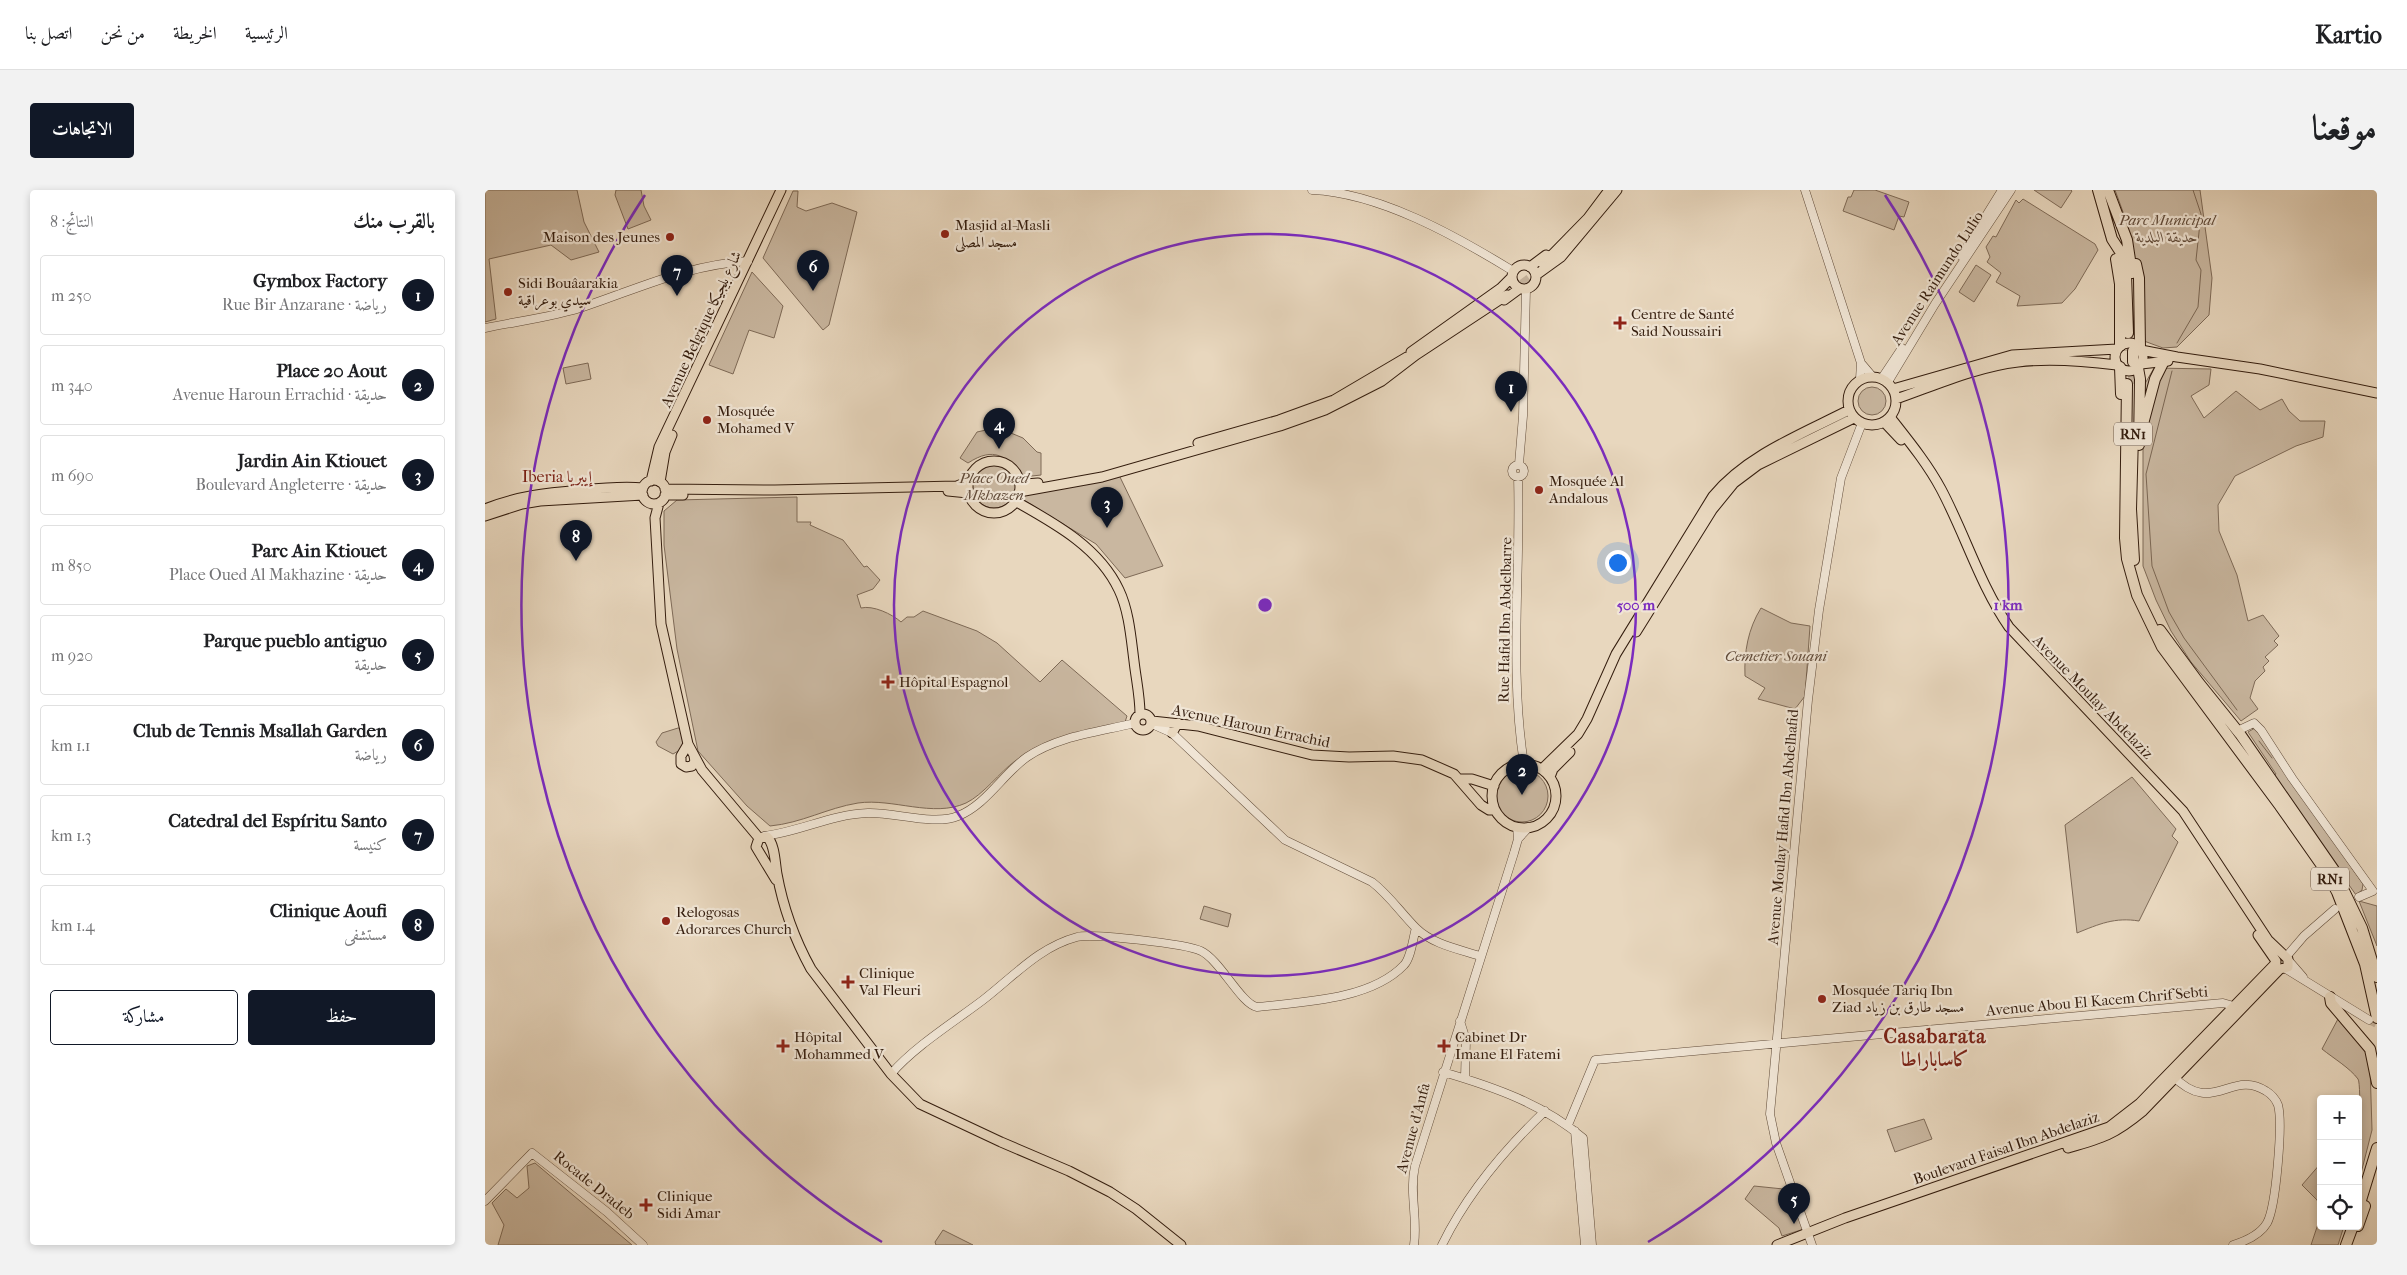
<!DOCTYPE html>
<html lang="ar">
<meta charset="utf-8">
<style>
body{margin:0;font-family:"IM FELL French Canon",Amiri,serif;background:#f2f2f2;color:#202124;direction:rtl}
.controls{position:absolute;right:15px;bottom:15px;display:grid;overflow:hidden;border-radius:5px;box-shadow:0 2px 8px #0003}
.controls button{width:45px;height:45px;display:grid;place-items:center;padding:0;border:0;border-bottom:1px solid #e0e0e0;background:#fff;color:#202124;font:25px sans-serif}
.you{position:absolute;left:1132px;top:372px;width:18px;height:18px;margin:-12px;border:4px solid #fff;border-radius:50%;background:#1a73e8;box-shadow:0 0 0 8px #1a73e833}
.badge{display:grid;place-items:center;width:32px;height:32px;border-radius:50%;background:#111827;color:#fff;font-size:16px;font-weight:700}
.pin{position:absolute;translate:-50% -41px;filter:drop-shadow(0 1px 2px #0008)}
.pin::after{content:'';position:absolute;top:26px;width:18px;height:15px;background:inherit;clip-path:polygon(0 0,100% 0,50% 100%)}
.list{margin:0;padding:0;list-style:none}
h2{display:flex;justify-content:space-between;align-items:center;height:65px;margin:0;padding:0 20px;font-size:21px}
h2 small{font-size:16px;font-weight:400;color:#757577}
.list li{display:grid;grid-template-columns:32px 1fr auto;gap:15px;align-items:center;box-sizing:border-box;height:80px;margin:0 10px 10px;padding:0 10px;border:1px solid #e0e0e0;border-radius:5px}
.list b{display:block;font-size:19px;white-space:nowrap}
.list p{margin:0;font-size:16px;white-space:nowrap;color:#757577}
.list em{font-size:16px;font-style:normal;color:#757577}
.actions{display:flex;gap:10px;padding:15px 20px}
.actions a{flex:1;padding:11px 0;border:1px solid #111827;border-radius:5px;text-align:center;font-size:18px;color:#111827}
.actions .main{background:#111827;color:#fff}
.icon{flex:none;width:28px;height:28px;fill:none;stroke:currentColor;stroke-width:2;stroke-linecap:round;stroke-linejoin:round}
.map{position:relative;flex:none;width:1892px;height:1055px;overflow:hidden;direction:ltr;border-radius:5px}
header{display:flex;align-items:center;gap:30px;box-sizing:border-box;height:70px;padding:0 25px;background:#fff;border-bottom:1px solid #e0e0e0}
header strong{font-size:24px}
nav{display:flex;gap:28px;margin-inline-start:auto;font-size:18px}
.intro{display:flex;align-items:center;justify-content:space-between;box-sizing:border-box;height:120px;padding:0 30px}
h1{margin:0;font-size:35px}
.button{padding:12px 22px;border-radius:5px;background:#111827;color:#fff;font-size:18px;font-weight:700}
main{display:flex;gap:30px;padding:0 30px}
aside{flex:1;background:#fff;border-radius:5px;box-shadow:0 2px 8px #0003}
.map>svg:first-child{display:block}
.green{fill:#c9b7a0;stroke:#7e6a57}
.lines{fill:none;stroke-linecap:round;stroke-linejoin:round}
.stream{stroke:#7b6754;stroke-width:1}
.minor-tunnel{stroke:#c4b29b;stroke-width:8;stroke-dasharray:8 4;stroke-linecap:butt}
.major-tunnel{stroke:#c4b29b;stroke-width:9;stroke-dasharray:9 4.5;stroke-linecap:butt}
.highway-tunnel{stroke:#c4b29b;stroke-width:10;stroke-dasharray:10 5;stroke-linecap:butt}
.minor-casing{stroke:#614c3a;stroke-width:9}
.major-casing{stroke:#341d0e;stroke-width:11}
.highway-casing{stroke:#341d0e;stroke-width:12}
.minor{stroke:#f0e5d5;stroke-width:8}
.major{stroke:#e8d7be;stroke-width:9}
.highway{stroke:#e8d7be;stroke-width:10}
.ring{fill:none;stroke:#7b2cbf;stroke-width:2.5}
.poi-dot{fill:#8f2418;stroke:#f0e5d5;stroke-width:2}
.labels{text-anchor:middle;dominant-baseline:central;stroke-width:4.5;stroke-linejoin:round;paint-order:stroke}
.shield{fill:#f0e5d5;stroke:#6c594a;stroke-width:1}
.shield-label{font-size:14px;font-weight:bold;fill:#341d0e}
.park-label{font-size:15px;font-style:italic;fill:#614b3a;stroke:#f0e5d5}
.poi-label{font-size:15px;fill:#341d0e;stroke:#f0e5d5;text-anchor:start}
.street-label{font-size:15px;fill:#341d0e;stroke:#f0e5d5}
.neighbourhood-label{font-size:16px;fill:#7a1f14;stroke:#f0e5d5}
.district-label{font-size:20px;font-weight:bold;letter-spacing:1px;fill:#7a1f14;stroke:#f0e5d5}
.centre{fill:#7b2cbf;stroke:#f0e5d5;stroke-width:2.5}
.ring-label{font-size:15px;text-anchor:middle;font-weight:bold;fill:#7b2cbf;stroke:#f0e5d5;stroke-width:4.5;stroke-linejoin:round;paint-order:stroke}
</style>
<header>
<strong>Kartio</strong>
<nav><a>الرئيسية</a><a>الخريطة</a><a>من نحن</a><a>اتصل بنا</a></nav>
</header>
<div class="intro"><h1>موقعنا</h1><a class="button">الاتجاهات</a></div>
<main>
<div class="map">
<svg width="1892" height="1055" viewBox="0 0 1892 1055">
<rect width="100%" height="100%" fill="#e8d7be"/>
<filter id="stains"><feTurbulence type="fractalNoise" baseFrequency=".004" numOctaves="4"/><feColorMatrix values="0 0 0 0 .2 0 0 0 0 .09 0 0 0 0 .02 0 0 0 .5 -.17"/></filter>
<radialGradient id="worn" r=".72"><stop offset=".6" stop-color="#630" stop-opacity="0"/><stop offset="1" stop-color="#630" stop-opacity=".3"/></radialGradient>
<path class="green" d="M0 0H92L99 32 114 62 86 70 66 55 4 69 11 129 0 132Z
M131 0H156L159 16 166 30 143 39 130 5Z
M1369 0H1390L1424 12 1419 27 1414 26 1409 40 1358 21 1363 7H1366Z
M1549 0H1586L1587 1 1576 18Z
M1630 0H1715L1727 88 1724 125 1692 157 1678 158 1659 151 1642 33Z
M308 1H313L312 17 321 21 347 13 372 22 344 135 338 140 278 68Z
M1538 9 1610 54 1613 60 1590 99 1577 113 1532 116 1535 106 1511 92 1516 83 1502 72 1505 67 1501 57 1508 46 1511 47 1531 10 1534 13Z
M1491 75 1506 85 1489 112 1474 102Z
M267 82 298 116 289 148 264 140 248 184 224 175Z
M103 173 106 189 81 194 78 178Z
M1669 178 1726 179 1724 195 1706 206 1719 228 1751 201 1775 220 1797 209 1804 221 1815 231H1840L1838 247 1811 256 1750 286 1733 315 1734 341 1752 385 1763 431 1778 425 1794 446 1789 451 1793 455 1780 467 1784 471 1778 477 1780 481 1770 491 1765 508 1773 519 1756 531 1706 472 1686 441 1671 410 1658 376V197Z
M1373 211a14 14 0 1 1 28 0a14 14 0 1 1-28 0Z
M500 235 515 238 520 236 521 241 538 248 552 262 556 263V285L538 287C522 266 509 256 483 273L475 268 492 242 501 240Z
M487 296a22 22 0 1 1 44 0a22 22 0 1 1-44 0Z
M634 285 678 376 640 388 611 354 537 309 539 303Z
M312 307V332H326L325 335 358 350 379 377 382 376 395 390 388 399 372 405 376 418C388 415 407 424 416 432L422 427H429L438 421 492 441 512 453 555 492 577 470 642 526 640 532C602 541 562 547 530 571 515 582 498 605 481 613 448 628 408 608 373 613 342 618 317 633 285 636L262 616 213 561 192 459 179 355V321L192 310Z
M1276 418 1306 433 1325 436 1320 506 1310 519 1273 509 1280 498 1260 486C1259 462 1263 439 1276 418Z
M193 538H198L201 550 195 560 188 564 173 556 171 552 177 543Z
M1770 538 1878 694 1877 700 1871 705 1788 586 1791 584 1763 542Z
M1011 606a26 26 0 1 1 52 0a26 26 0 1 1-52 0Z
M1647 587 1691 639 1687 646 1693 652 1654 731C1630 727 1614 734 1592 743L1580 635Z
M1874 711 1892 716V756Z
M719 716 746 724 743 737 715 729Z
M1854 827 1879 858 1885 876 1887 940 1873 995C1873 981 1877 894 1873 889 1865 878 1848 868 1837 859Z
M1439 929 1447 949 1410 962 1402 940Z
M50 973 147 1055H13L19 1035 7 1013 21 999 32 1008 44 998 42 976Z
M1836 973V1020L1832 1010 1817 995Z
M1269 996 1308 1000 1319 1039 1297 1046 1294 1038 1260 1009Z
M1836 1025V1036H1859L1853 1055H1826Z
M458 1040 488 1055H451L450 1052Z"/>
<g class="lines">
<path class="stream" d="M1692 153 1713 117 1716 80 1711 70 1716 24 1708 0
M1687 181 1661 284 1667 376 1684 422 1699 448 1752 520
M1774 551 1787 568"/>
<path class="minor-tunnel" d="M1884 830 1892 834"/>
<path class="major-tunnel" d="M1026 102 1056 80"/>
<path class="highway-tunnel" d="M1643 143V161
M1648 194V172"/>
<g class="minor-casing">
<path id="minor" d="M827 0C895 3 971 46 1028 81
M1320 0 1376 173 1387 186
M1476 66 1517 0
M0 138C33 131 70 127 101 116 157 97 203 75 263 71
M1397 188 1417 158
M1375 189 1376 173
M1403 192 1450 114 1526 0
M1034 274 1038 226 1041 99
M1027 281a6 6 0 1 1 12 0a6 6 0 1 1-12 0Z
M1033 287C1036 382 1024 479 1039 574
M667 534 687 543 800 650 887 692C904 705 916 723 931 738 947 754 973 759 995 766
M1752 541 1769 533 1776 540 1807 588 1888 701 1874 707
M279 646C314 642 347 624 383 623 409 622 449 636 473 626 501 615 518 584 542 567 573 546 614 542 650 533
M1033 649 1044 637
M1801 767 1819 746 1850 719
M1805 772 1818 787
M1801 779 1884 830
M975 831 981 850 980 888
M958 882C1009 897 1058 914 1098 948L1107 1055
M406 884C429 857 469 832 498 810 528 787 554 757 592 747 607 743 702 754 716 761 735 770 756 814 772 817 817 812 886 810 919 775 926 768 928 748 931 738
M1687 885C1728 928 1746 878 1781 901 1786 904 1791 910 1793 915 1798 933 1791 1017 1782 1033 1775 1045 1761 1051 1748 1055
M1083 935 1110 870 1738 813 1745 815 1753 821
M1090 941 1100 1055
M0 1011 47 963 122 1022 158 1055
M929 1055C933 1029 924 1002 930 976L1029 663 1033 649 1032 637
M957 1055C982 1004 1019 960 1060 921
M1327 1055 1291 953 1285 924 1323 510 1334 420 1356 288 1377 233"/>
</g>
<g class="major-casing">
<path id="major" d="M1058 74 1103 28 1124 0
M1027 87a12 12 0 1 1 24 0a12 12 0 1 1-24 0Z
M1045 77 1061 65
M1051 85 1076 67 1132 0
M1019 110 1034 99
M1630 167a14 14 0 1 1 28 0a14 14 0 1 1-28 0Z
M1656 160 1692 167 1775 179 1892 203
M926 162 1016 98 1027 87
M1656 174 1683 171
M1363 211a24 24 0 1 1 48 0a24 24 0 1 1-48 0Z
M1408 199 1527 165 1632 159
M1411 209C1451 195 1491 177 1533 172 1565 168 1600 171 1632 175
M1405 227C1423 250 1442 273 1456 299 1480 344 1495 395 1524 437L1698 621 1783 750 1803 769V777L1795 779
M1399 232 1416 250
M713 253 794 230 849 210 922 167
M483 297a26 26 0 1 1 52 0a26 26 0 1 1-52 0Z
M157 302a12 12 0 1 1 24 0a12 12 0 1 1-24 0Z
M166 291 174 257 296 0
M534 291 540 294 553 293
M175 292 180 262 187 245
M180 299 290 300 472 296 483 292
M463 301 483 303
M534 302 617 287 795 236 840 220 897 191 931 165 1022 105
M180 305H198
M530 311C569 333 614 357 634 400 644 421 646 448 649 471 651 489 655 506 655 524
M174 313 170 328 176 434 203 554 217 580 274 648
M0 319C32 306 61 303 96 300 117 298 137 296 158 298
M0 326 37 314 55 311 158 305
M1151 442 1227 320 1249 293 1273 275 1369 228
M650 532a8 8 0 1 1 16 0a8 8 0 1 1-16 0Z
M667 531 713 536 827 565 864 567 908 566 937 570 969 584 996 615 1004 620H1010
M687 543 693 533
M203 554 196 566V574L201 577 207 576 210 571 209 566
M1007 606a32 32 0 1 1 64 0a32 32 0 1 1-64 0Z
M1057 579 1093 544 1102 529 1131 464 1228 306C1262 265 1317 244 1364 220
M1065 587 1068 579 1085 562
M975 589H987L1009 596
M274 648 282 647C290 654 290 673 292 684 298 717 310 750 326 779L406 884 435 914 516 952 584 981 625 1002 651 1019 696 1055
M274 648 271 657 291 690
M1773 745 1791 771
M1583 958C1618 948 1629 945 1658 921L1795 779
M1292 1055 1360 1028 1624 937 1655 913 1791 773"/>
</g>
<g class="highway-casing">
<path id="highway" d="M1613 0 1627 49 1636 63 1641 84 1643 143
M1623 0 1642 50 1647 83
M1631 69 1635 94V156
M1651 74 1654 88 1655 158
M1648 161V172
M1635 177 1636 204
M1653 178 1655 189 1654 255
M1642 194 1640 348 1642 369 1652 405 1677 457 1795 616 1840 680 1852 702 1880 774 1892 828
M1658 234 1670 189 1679 171
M1648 245 1646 319 1649 370
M1675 440 1714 493 1755 544 1849 680 1877 738 1892 787
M1845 807 1846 813 1885 859 1892 893
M1873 1020 1892 958
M1873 1036 1880 1016
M1861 1055 1868 1036"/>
</g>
<use href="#minor" class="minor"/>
<use href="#major" class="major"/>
<use href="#highway" class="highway"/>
</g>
<g class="ring">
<circle cx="780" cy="415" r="371"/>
<path d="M397 1052A743 743 0 0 1 160 5M1400 5A743 743 0 0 1 1163 1052"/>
</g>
<g class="poi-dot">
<circle cx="460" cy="44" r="5"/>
<circle cx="185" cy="47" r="5"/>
<circle cx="23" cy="102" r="5"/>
<path d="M1132.5 125.5h5v5h5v5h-5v5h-5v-5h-5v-5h5z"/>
<circle cx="222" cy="230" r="5"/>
<circle cx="1054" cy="300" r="5"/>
<path d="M400.5 484.5h5v5h5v5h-5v5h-5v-5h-5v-5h5z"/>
<circle cx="181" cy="731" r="5"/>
<path d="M360.5 784.5h5v5h5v5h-5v5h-5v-5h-5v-5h5z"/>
<circle cx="1337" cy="809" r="5"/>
<path d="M295.5 848.5h5v5h5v5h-5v5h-5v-5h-5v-5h5z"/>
<path d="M956.5 848.5h5v5h5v5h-5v5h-5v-5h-5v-5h5z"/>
<path d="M158.5 1007.5h5v5h5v5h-5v5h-5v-5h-5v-5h5z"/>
</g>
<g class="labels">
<g class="shield">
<rect x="1629" y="232.5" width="38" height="23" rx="4"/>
<rect x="1826" y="677.5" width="38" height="23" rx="4"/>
</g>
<g class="shield-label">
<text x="1648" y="244">RN1</text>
<text x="1845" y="689">RN1</text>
</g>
<g class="park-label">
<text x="1682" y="30">Parc Municipal<tspan x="1682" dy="17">حديقة البلدية</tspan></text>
<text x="509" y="288">Place Oued<tspan x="509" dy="17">Mkhazen</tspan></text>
<text x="1291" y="466">Cemetier Souani</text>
</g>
<g class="poi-label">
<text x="470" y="35">Masjid al-Masli<tspan x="470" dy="17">مسجد المصلى</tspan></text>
<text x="175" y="47" text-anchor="end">Maison des Jeunes</text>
<text x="33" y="93">Sidi Bouâarakia<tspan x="33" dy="17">سيدي بوعراقية</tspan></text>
<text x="1146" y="124">Centre de Santé<tspan x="1146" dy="17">Said Noussairi</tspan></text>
<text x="232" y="221">Mosquée<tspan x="232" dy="17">Mohamed V</tspan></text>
<text x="1064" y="291">Mosquée Al<tspan x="1064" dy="17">Andalous</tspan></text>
<text x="414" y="492">Hôpital Espagnol</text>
<text x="191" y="722">Relogosas<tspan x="191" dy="17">Adorarces Church</tspan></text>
<text x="374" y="783">Clinique<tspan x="374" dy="17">Val Fleuri</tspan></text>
<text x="1347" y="800">Mosquée Tariq Ibn<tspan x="1347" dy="17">Ziad مسجد طارق بن زياد</tspan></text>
<text x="309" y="847">Hôpital<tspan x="309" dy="17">Mohammed V</tspan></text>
<text x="970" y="847">Cabinet Dr<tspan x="970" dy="17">Imane El Fatemi</tspan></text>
<text x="172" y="1006">Clinique<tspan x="172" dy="17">Sidi Amar</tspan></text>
</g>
<g class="street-label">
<text transform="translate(1452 88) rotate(-57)">Avenue Raimundo Lulio</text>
<text transform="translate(216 139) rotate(-65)">Avenue Belgique شارع بلجيكا</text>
<text transform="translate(1020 430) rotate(-89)">Rue Hafid Ibn Abdelbarre</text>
<text transform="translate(1608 507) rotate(46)">Avenue Moulay Abdelaziz</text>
<text transform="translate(766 536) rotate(12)">Avenue Haroun Errachid</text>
<text transform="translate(1298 637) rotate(-85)">Avenue Moulay Hafid Ibn Abdelhafid</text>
<text transform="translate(1612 811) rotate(-5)">Avenue Abou El Kacem Chrif Sebti</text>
<text transform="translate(928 938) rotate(-75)">Avenue d'Anfa</text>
<text transform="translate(1521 958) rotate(-19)">Boulevard Faisal Ibn Abdelaziz</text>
<text transform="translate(109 995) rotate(39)">Rocade Dradeb</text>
</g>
<g class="neighbourhood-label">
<text x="72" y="286">Iberia إيبريا</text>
</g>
<g class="district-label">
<text x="1450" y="846">Casabarata<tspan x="1450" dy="23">كاساباراطا</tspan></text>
</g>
</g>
<circle cx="780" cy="415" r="8" class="centre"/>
<g class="ring-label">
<text x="1151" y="420">500 m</text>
<text x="1523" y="420">1 km</text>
</g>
<rect width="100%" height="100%" filter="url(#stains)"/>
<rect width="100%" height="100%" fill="url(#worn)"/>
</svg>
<div class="controls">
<button>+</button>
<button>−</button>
<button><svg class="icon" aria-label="locate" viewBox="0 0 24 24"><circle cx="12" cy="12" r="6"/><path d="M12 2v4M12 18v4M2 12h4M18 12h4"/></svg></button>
</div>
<div class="you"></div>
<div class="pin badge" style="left:1026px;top:222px">1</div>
<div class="pin badge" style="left:1037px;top:605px">2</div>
<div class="pin badge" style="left:622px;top:338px">3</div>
<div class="pin badge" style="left:514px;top:259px">4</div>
<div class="pin badge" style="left:1309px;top:1034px">5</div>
<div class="pin badge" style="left:328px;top:101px">6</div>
<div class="pin badge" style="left:192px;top:106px">7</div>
<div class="pin badge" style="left:91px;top:371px">8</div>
</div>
<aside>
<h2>بالقرب منك<small>النتائج: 8</small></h2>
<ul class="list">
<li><span class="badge">1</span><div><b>Gymbox Factory</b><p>رياضة · Rue Bir Anzarane</p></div><em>250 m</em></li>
<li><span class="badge">2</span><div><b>Place 20 Aout</b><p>حديقة · Avenue Haroun Errachid</p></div><em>340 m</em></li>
<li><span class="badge">3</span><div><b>Jardin Ain Ktiouet</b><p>حديقة · Boulevard Angleterre</p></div><em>690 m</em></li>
<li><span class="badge">4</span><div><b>Parc Ain Ktiouet</b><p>حديقة · Place Oued Al Makhazine</p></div><em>850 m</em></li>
<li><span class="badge">5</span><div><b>Parque pueblo antiguo</b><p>حديقة</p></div><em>920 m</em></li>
<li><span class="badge">6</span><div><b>Club de Tennis Msallah Garden</b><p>رياضة</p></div><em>1.1 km</em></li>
<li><span class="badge">7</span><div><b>Catedral del Espíritu Santo</b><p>كنيسة</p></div><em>1.3 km</em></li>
<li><span class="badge">8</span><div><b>Clinique Aoufi</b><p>مستشفى</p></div><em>1.4 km</em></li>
</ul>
<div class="actions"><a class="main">حفظ</a><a>مشاركة</a></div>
</aside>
</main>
